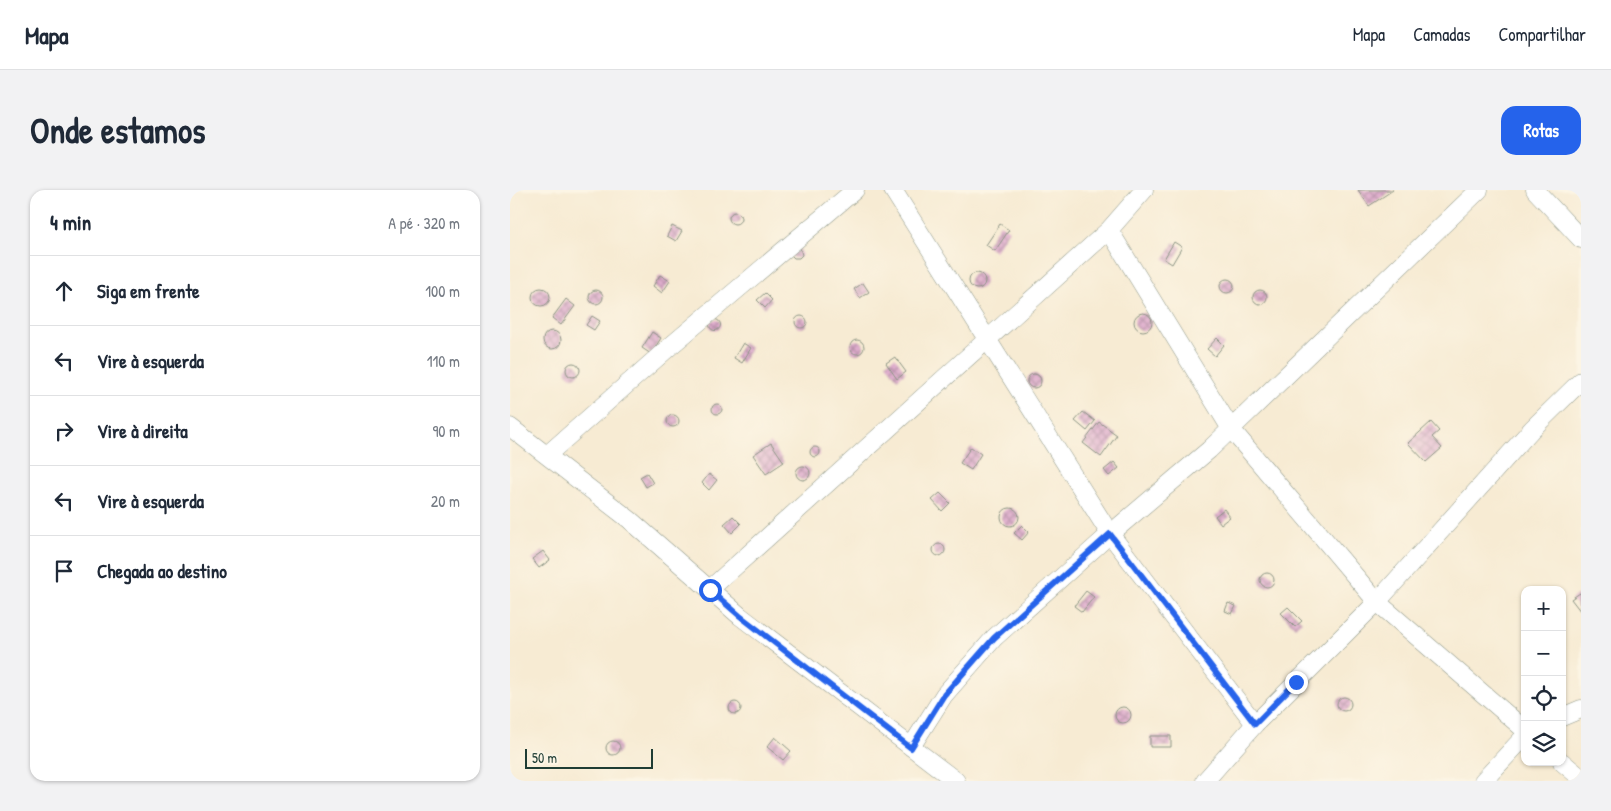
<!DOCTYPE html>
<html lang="pt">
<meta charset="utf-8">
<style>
body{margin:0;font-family:"Patrick Hand",sans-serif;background:#f2f2f3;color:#1f2937}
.controls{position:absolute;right:15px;bottom:15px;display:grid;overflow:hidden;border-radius:10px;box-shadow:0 1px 4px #0004}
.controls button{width:45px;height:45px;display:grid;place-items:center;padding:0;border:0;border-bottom:1px solid #e0e1e3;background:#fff;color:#1f2937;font:25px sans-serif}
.scale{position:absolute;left:15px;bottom:12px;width:128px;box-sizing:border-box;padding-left:5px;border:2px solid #1f3d34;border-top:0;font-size:14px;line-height:18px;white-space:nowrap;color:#1f3d34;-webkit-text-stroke:4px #fcf5e5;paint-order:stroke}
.stop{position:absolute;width:15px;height:15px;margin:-11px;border:4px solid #2563eb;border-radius:50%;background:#fff}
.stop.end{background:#2563eb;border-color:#fff;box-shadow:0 1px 5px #0008}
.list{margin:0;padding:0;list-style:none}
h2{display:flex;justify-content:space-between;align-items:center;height:65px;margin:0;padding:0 20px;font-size:21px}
h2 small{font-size:16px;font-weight:400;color:#747a83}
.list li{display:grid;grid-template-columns:32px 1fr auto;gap:15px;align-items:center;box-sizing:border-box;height:70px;padding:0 20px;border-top:1px solid #e0e1e3}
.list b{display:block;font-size:19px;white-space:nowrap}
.list em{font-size:16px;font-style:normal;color:#747a83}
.icon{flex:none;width:28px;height:28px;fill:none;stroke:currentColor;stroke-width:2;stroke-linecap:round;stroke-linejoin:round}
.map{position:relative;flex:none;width:1071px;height:591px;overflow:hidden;border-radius:15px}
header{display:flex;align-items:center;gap:30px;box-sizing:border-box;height:70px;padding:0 25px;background:#fff;border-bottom:1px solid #e0e1e3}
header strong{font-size:24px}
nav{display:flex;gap:28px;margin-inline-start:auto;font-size:18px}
.intro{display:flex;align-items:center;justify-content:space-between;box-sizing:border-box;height:120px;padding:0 30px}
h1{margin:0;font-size:35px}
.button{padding:12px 22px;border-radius:15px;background:#2563eb;color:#fff;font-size:18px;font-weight:700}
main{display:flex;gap:30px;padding:0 30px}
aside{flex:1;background:#fff;border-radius:15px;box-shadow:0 1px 4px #0004}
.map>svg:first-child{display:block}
.building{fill:url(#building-cross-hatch)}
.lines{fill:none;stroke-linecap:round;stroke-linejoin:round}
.minor-casing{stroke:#8b9484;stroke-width:19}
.minor{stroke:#fff;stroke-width:18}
.route{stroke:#2563eb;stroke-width:6}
</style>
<header>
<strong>Mapa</strong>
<nav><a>Mapa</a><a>Camadas</a><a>Compartilhar</a></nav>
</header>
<div class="intro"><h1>Onde estamos</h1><a class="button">Rotas</a></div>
<main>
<aside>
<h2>4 min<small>A pé · 320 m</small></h2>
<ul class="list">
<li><svg class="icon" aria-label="ahead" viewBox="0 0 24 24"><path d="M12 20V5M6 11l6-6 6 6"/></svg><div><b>Siga em frente</b></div><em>100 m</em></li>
<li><svg class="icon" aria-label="left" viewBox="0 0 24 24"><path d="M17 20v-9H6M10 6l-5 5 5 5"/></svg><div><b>Vire à esquerda</b></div><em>110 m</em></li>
<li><svg class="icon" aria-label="right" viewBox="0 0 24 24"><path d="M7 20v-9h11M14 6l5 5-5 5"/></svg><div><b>Vire à direita</b></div><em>90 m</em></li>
<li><svg class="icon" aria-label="left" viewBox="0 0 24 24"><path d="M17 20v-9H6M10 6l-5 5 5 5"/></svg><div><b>Vire à esquerda</b></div><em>20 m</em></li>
<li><svg class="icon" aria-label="arrive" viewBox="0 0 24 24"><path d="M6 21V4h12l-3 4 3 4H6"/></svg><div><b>Chegada ao destino</b></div></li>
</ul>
</aside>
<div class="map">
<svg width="1071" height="591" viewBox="0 0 1071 591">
<defs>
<pattern id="building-cross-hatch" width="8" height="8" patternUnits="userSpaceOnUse" patternTransform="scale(1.25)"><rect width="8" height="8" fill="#deaccc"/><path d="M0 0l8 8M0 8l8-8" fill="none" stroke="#b38da6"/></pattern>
</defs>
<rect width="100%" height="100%" fill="#fcf5e5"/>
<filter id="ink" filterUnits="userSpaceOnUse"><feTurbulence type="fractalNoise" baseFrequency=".02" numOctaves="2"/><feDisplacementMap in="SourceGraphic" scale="10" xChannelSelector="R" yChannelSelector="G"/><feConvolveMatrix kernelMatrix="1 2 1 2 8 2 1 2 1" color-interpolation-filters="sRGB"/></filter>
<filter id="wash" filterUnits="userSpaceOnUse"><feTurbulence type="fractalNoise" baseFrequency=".0096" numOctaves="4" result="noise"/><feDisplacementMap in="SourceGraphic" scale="20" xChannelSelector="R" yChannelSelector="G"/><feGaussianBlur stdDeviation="1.12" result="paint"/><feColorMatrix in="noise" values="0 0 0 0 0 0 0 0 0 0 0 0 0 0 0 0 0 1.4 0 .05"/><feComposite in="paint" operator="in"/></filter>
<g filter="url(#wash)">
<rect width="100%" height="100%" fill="#f7ebd3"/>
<g id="blocks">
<path class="building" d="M848 0H883L859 16Z
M219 28a6 6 0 1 1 12 0a6 6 0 1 1-12 0Z
M490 34 499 40 485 61 476 55Z
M162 36 172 41 166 51 157 46Z
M664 52 672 57 662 74 654 69Z
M290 58 292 65 289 68H284L281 65Z
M459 91a8 8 0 1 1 16 0a8 8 0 1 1-16 0Z
M150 85 160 91 152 103 143 96Z
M710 96a7 7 0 1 1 14 0a7 7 0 1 1-14 0Z
M353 93 359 102 350 108 344 99Z
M22 107a9 9 0 1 1 18 0a9 9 0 1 1-18 0Z
M743 107a7 7 0 1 1 14 0a7 7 0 1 1-14 0Z
M79 107a7 7 0 1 1 14 0a7 7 0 1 1-14 0Z
M255 103 262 110 255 118 247 110Z
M56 109 65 116 51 135 42 128Z
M624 132a9 9 0 1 1 18 0a9 9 0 1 1-18 0Z
M82 126 90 131 84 140 76 135Z
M285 132a6 6 0 1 1 12 0a6 6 0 1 1-12 0Z
M199.5 135a5.5 5.5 0 1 1 11 0a5.5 5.5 0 1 1-11 0Z
M33 150a9 9 0 1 1 18 0a9 9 0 1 1-18 0Z
M142 142 151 148 141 164 132 158Z
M707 148 714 155 705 166 697 159Z
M340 157a7 7 0 1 1 14 0a7 7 0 1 1-14 0Z
M233 153 241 158 232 173 224 168Z
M385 167 396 182 387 189 376 173Z
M56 180a7 7 0 1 1 14 0a7 7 0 1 1-14 0Z
M517 191a7 7 0 1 1 14 0a7 7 0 1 1-14 0Z
M202 219a5 5 0 1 1 10 0a5 5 0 1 1-10 0Z
M573 222 585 231 577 241 565 231Z
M157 231a6 6 0 1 1 12 0a6 6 0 1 1-12 0Z
M589 232 607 245 591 267 573 253Z
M921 232 929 241 922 247 932 258 916 272 898 253Z
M261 253 274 272 256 284 243 265Z
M300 262a5 5 0 1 1 10 0a5 5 0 1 1-10 0Z
M461 257 471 264 461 280 450 273Z
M604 272 609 278 599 286 594 280Z
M286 283a7 7 0 1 1 14 0a7 7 0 1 1-14 0Z
M137 283 143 293 136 297 130 287Z
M199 284 207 290 199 300 192 293Z
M430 303 440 313 432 321 422 310Z
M491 327a9 9 0 1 1 18 0a9 9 0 1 1-18 0Z
M714 319 720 327 711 334 705 326Z
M223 326 231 334 222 343 214 334Z
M512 335 519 342 512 350 504 343Z
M423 360a6 6 0 1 1 12 0a6 6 0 1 1-12 0Z
M33 361 40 370 29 378 22 369Z
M750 390a7 7 0 1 1 14 0a7 7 0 1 1-14 0Z
M576 401 584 407 572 422 564 416Z
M1070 403 1071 405V422L1061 409Z
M718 413 726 416 722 424 715 421Z
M778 417 792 431 785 437 771 423Z
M827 514a7 7 0 1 1 14 0a7 7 0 1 1-14 0Z
M219 518a6 6 0 1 1 12 0a6 6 0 1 1-12 0Z
M605 525a8 8 0 1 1 16 0a8 8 0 1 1-16 0Z
M640 546H661V557H640Z
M265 547 281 561 273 570 257 557Z
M96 558a7 7 0 1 1 14 0a7 7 0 1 1-14 0Z"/>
</g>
</g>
<g filter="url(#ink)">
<use href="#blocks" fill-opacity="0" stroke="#8b9484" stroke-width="1"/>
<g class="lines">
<g class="minor-casing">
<path id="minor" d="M383 0 600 344 745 534
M1025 0 1071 49
M599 40 721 239 867 412 1015 540
M0 237 120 330 230 426 446 591
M37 265 157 159 345 0
M200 399 599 40 634 0
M1052 527 1071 519
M401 557 434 505 484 448 600 344 699 260 969 0
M1052 572 1071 588
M695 591 745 534 867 412 1022 239 1071 191
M973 591 1015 546"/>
</g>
<use href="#minor" class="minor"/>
</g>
</g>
<g class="lines" filter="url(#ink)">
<path class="route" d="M200 400 230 426 401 558 434 505 484 448 600 344 745 534 786 492"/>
</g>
</svg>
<div class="controls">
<button>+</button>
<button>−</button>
<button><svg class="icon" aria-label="locate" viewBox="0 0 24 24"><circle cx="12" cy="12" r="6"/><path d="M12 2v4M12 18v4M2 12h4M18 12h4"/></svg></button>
<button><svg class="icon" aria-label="layers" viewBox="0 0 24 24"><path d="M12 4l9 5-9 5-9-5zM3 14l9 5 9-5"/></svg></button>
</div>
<div class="scale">50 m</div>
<div class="stop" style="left:200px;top:400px"></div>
<div class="stop end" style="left:786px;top:492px"></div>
</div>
</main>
